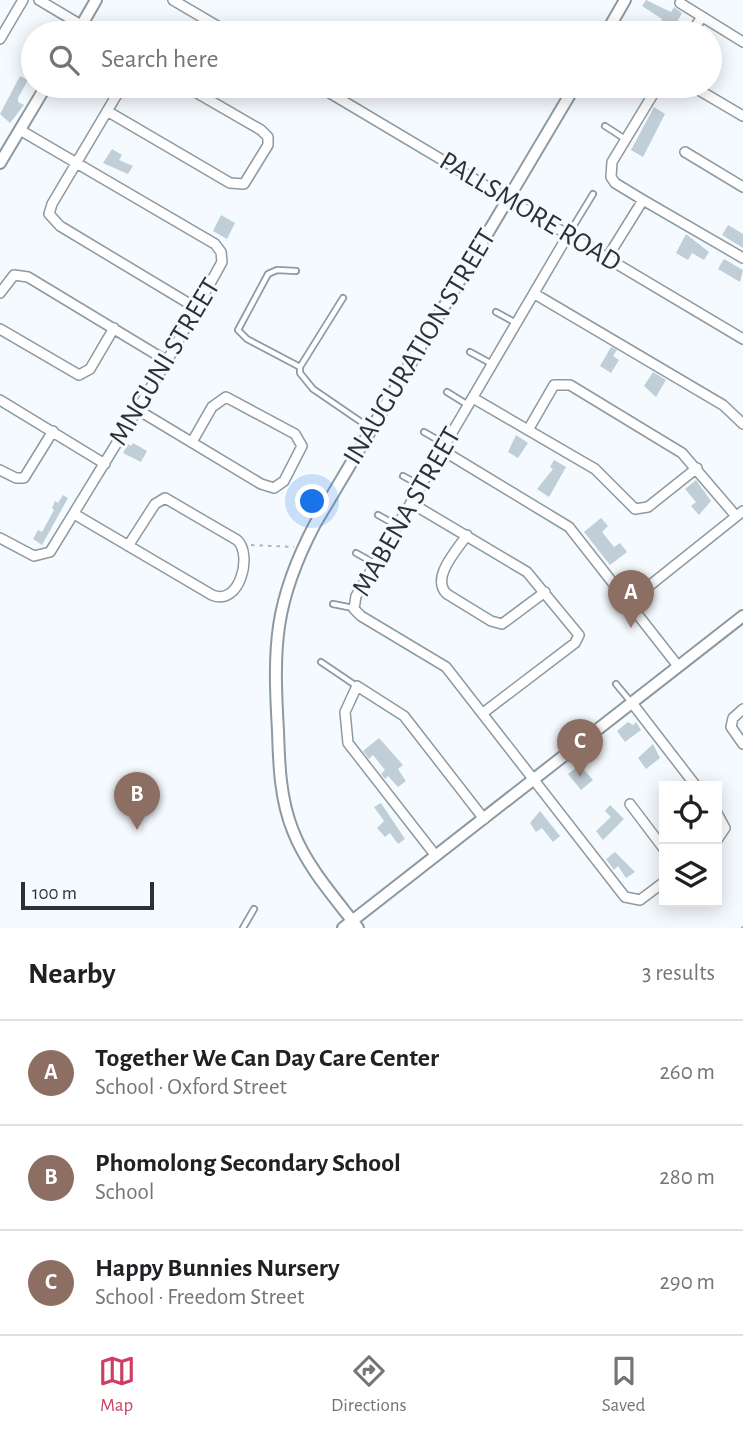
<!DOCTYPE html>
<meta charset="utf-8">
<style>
body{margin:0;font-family:"Alegreya Sans",sans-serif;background:#f2f2f2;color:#202124}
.controls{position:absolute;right:21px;bottom:21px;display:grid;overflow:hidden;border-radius:0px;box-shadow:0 4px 18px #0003}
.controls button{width:63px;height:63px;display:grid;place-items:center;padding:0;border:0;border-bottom:2px solid #e0e0e0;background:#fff;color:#202124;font:35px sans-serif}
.scale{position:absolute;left:21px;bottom:18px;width:133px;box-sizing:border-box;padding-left:7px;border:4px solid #2c3135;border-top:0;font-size:19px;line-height:24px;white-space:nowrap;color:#2c3135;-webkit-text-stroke:5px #f5fafe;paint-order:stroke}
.you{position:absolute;left:313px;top:502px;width:24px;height:24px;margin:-18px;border:5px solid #fff;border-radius:50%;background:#1a73e8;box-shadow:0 0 0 10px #1a73e833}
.badge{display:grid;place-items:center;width:46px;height:46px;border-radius:50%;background:#ce3e62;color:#fff;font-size:23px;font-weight:700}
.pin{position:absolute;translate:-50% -58px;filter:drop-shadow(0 2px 4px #0008)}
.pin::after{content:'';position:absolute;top:37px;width:24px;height:21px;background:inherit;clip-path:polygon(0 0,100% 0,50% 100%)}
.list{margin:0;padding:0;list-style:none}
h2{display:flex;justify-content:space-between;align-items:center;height:91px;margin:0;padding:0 28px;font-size:30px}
h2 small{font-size:23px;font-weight:400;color:#757577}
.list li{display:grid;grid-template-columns:46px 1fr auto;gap:21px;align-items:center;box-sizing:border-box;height:105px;padding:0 28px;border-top:2px solid #e0e0e0}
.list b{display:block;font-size:26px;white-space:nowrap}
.list p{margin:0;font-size:23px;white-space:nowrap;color:#757577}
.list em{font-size:23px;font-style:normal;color:#757577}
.icon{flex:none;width:38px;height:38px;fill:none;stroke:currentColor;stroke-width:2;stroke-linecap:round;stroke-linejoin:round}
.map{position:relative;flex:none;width:743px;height:928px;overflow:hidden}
.search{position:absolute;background:#fff;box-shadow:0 4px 18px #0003;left:21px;right:21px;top:21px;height:77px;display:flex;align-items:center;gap:18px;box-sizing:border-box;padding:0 24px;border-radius:38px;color:#757577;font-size:26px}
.sheet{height:406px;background:#fff}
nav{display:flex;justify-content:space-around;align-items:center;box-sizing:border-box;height:98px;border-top:2px solid #e0e0e0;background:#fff;font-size:19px;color:#757577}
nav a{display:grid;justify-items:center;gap:4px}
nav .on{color:#ce3e62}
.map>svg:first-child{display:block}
.building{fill:#c0ced7}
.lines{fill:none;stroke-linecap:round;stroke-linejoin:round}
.service-casing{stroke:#8c9aa2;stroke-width:8}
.minor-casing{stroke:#8c9aa2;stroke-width:12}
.tertiary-casing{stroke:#8c9aa2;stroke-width:14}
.path{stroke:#aeb3b7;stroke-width:2;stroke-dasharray:3.5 5;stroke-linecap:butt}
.service{stroke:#fff;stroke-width:4.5}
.minor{stroke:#fff;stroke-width:9}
.tertiary{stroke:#fff;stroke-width:10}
.labels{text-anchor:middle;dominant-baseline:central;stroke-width:6;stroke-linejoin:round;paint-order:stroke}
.street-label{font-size:28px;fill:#2c3135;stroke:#f5fafe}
</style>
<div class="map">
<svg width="743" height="928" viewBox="0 0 743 928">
<rect width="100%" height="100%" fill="#f5fafe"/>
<path class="building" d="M646 0 671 12 674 7 682 13 671 33 656 29 662 19 642 6Z
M20 76 28 80 18 98V102L24 105 10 123 0 114Z
M654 107 665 114 643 157 631 150Z
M112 149 122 155 119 160 133 166 128 174 103 163Z
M221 215 235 223 227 239 213 231Z
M728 225 743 234V248L722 235Z
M686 234 709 252 704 260 692 253 688 260 676 253Z
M724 259 743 270 740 282 718 269Z
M611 347 617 350 613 356 619 360 611 373 600 366Z
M653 372 666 380 656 397 644 386Z
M516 435 528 443 518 458 508 452Z
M133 443 147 451 141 462 123 453 128 444 131 446Z
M554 460 566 467 549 497 537 489 553 469 550 467Z
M696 480 711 501 699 515 691 506 696 502 685 489Z
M63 495 68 498 42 545 33 539 38 530 42 532 54 510 52 508 55 501 58 503Z
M601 518 608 526 602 532 614 547 620 543 627 552 610 565 584 532Z
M628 722 633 725 636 722 641 730 625 742 617 731Z
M379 738 403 765 398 769 406 781 398 787 388 776 385 779 381 774 385 770 373 755 369 759 363 751Z
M653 744 660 758 646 769 638 758Z
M580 765 593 780 581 790 568 774Z
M381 803 405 839 398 844 390 833 385 837 377 828 384 821 374 807Z
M610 805 624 819 603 840 596 831 611 817 605 811Z
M540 811 560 836 553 842 542 828 536 832 530 823Z
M615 852 635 872 626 878 618 866 614 870 606 859Z"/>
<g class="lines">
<g class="service-casing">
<path id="service" d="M605 126 625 139
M568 235 593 194
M296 271 277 270 268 274 238 330 247 339 300 367
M343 298 300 367V373L313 389 370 428
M496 312 516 323
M470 352 492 364
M447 392 468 405
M424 432 445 444
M403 476 420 485
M378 515 396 525
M356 553 374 563
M333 604 353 608
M321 662 355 685
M616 684 631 702
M243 928 254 909"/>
</g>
<g class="minor-casing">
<path id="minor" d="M39 0 81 25
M173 0 229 33
M680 3 743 42
M691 33 702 17
M0 39 23 0
M122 86 52 204 49 214 60 226 198 309
M318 86 743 339
M635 86 652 95
M658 86 612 162 611 177 615 183 643 200 743 258
M692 86 743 116
M107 111 230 183 244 184 268 145V137L261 130 185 86
M685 152 743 187
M568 235 375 564 356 596 354 609 361 616 446 667 625 897 640 900 664 882
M607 258 643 200
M0 293 14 275 28 277 167 361
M535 294 723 405 743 424
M0 329 79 375 90 369 114 328
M473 398 595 469 635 509 648 507 697 468
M0 400 105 464
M138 410 261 484 274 488 284 481 302 446 295 434 226 397 212 407 192 442
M528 430 554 385H570L682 453 736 516
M442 450 569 527 678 666
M0 470 16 478H24L53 431
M411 503 527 572 579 635 575 643 483 713
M76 515 212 595C240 607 253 554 237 540L165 498 155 504 128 546
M467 535C457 550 430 578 447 594L491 621 502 624 545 592
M0 538 34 556 50 552 167 361 222 262 221 252 215 244 20 130
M629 602 743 511
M632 703 696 786
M743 709 733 718 731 727 743 744
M630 804 664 849
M717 813 725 828 717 840
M436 856 348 743 345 712 357 686 404 716 484 819"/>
</g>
<g class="tertiary-casing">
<path id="tertiary" d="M77 33 96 0
M606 33 625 0
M0 163 46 86
M343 928 743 616
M358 928C335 898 307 867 293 831 280 799 279 764 278 731 273 645 274 602 315 524L575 86"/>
</g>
<path class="path" d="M251 545 294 547
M741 928 743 927"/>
<use href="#service" class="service"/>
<use href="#minor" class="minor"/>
<use href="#tertiary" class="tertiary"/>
</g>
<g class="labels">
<g class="street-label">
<text transform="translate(530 212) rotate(31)">PALLSMORE ROAD</text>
<text transform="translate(420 347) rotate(-59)">INAUGURATION STREET</text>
<text transform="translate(165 362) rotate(-59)">MNGUNI STREET</text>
<text transform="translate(407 512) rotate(-60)">MABENA STREET</text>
</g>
</g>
</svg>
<div class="controls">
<button><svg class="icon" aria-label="locate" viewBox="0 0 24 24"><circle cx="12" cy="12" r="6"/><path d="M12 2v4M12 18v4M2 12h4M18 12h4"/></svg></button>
<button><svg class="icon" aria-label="layers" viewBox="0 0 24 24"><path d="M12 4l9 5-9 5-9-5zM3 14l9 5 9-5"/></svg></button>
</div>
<div class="scale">100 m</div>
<div class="you"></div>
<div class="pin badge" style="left:631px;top:628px;background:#8d6e63">A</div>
<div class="pin badge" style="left:137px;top:830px;background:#8d6e63">B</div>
<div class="pin badge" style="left:580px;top:777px;background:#8d6e63">C</div>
<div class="search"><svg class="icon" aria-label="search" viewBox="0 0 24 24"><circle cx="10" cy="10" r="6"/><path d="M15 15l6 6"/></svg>Search here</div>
</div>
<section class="sheet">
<h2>Nearby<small>3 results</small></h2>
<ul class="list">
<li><span class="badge" style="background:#8d6e63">A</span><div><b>Together We Can Day Care Center</b><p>School · Oxford Street</p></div><em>260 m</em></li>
<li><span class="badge" style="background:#8d6e63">B</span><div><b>Phomolong Secondary School</b><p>School</p></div><em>280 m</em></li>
<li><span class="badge" style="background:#8d6e63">C</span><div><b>Happy Bunnies Nursery</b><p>School · Freedom Street</p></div><em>290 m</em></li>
</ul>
</section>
<nav>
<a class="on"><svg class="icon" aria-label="map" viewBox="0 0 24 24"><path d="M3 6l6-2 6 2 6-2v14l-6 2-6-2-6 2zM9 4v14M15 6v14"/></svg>Map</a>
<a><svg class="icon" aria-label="directions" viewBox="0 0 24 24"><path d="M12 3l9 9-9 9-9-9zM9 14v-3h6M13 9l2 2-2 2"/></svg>Directions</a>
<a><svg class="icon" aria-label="saved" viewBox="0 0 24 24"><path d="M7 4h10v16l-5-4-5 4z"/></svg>Saved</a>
</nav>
